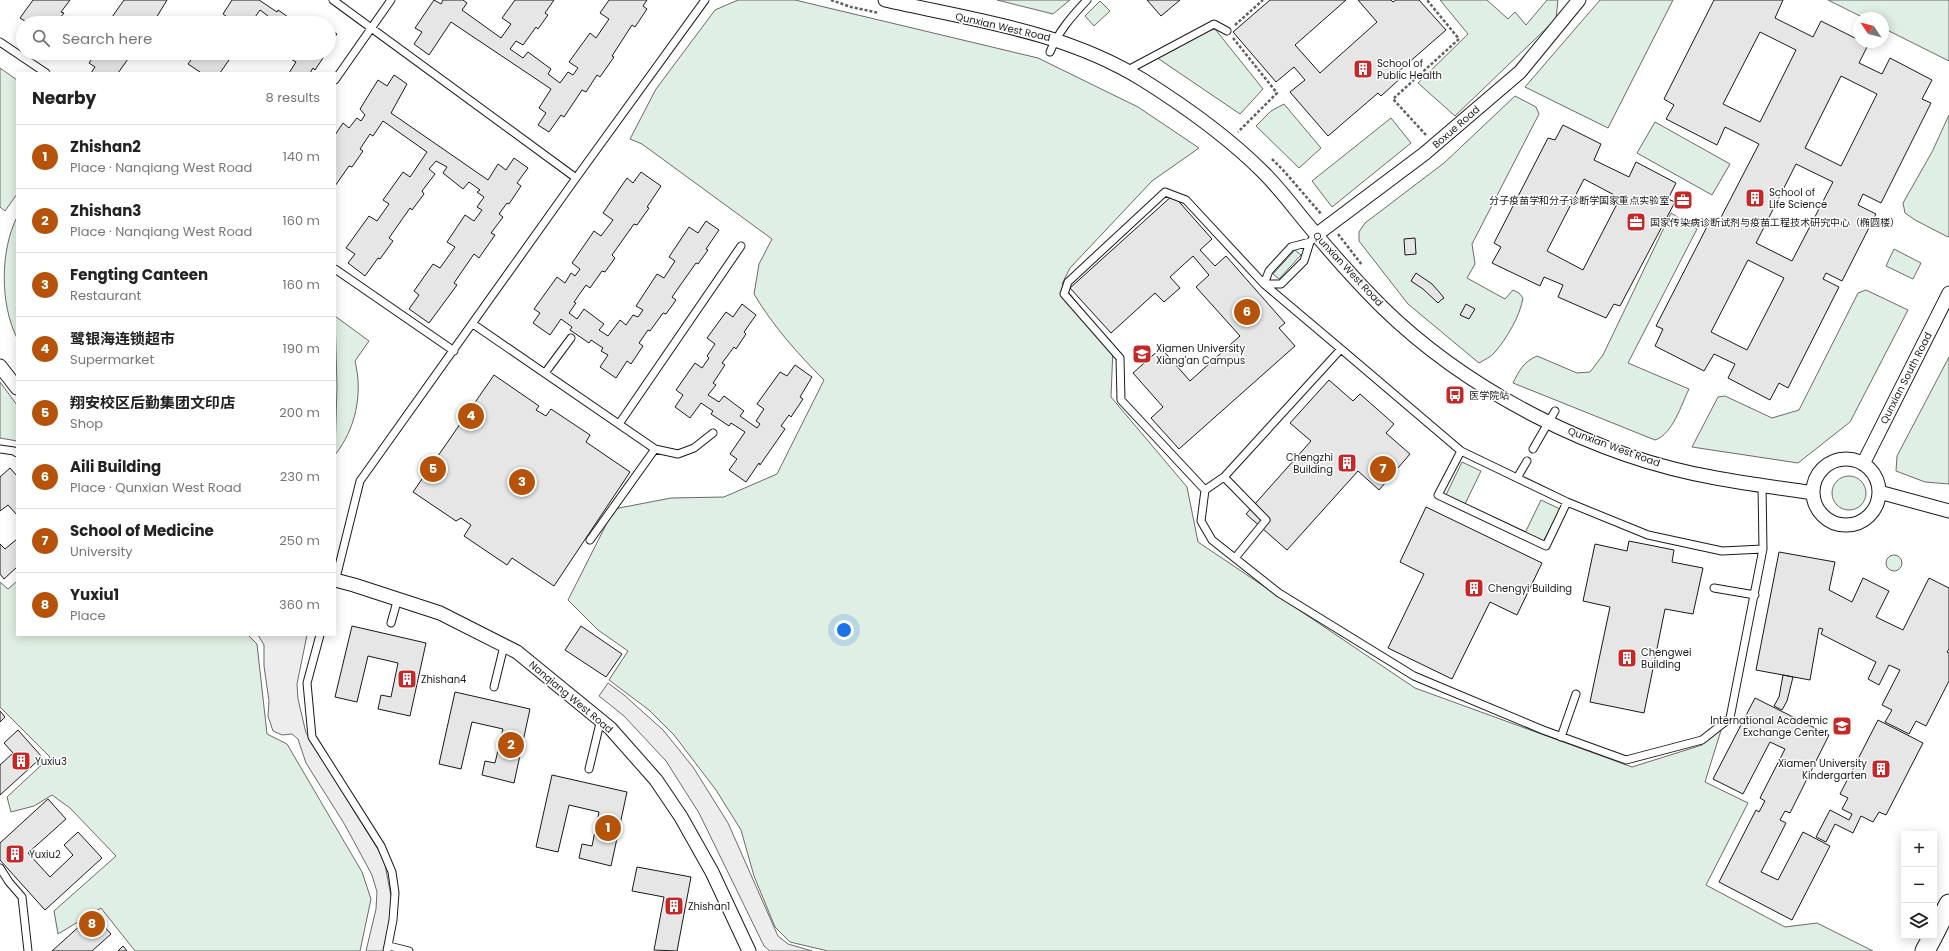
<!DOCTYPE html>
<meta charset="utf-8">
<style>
body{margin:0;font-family:Poppins,"Noto Sans SC",sans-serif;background:#f2f2f2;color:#222}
.controls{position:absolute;right:12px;bottom:12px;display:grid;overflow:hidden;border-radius:0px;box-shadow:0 2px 10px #0003}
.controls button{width:36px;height:36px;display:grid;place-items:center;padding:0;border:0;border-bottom:1px solid #e0e0e0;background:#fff;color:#222;font:20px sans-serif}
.compass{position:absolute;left:1853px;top:12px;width:36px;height:36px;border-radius:50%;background:#fff;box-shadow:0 2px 10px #0003;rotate:305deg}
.you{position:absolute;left:844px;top:630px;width:14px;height:14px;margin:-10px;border:3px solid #fff;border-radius:50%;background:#1a73e8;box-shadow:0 0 0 6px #1a73e833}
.badge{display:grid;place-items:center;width:26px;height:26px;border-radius:50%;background:#b45309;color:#fff;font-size:13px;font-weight:700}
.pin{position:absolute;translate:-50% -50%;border:2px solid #fff;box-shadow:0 1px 4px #0006}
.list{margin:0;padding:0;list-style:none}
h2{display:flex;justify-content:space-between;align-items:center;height:52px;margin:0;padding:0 16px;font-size:17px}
h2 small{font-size:13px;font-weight:400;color:#767676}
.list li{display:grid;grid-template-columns:26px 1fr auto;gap:12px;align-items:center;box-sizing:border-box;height:64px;padding:0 16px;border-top:1px solid #e0e0e0}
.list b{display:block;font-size:15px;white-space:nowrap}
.list p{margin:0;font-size:13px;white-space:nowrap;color:#767676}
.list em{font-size:13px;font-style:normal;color:#767676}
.icon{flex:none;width:22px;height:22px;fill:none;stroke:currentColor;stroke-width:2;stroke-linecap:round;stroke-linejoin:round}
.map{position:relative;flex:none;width:1949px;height:951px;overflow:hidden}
.search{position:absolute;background:#fff;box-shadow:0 2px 10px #0003;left:16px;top:16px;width:320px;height:44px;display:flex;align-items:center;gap:10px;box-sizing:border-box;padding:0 14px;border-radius:22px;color:#767676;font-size:15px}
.panel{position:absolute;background:#fff;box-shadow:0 2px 10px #0003;left:16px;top:72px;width:320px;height:564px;border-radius:0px}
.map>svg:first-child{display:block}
.green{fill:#e0efe3;stroke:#6a6a6a}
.parking{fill:#ededed;stroke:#6a6a6a}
.building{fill:#e6e6e6;stroke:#1a1a1a;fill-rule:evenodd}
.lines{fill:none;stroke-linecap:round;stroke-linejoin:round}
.lane-casing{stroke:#1a1a1a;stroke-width:9}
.street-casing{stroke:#1a1a1a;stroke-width:15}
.secondary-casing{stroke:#1a1a1a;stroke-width:21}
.path{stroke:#5f5f5f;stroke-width:2.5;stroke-dasharray:3 2;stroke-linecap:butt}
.lane{stroke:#fff;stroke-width:7}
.street{stroke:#fff;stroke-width:13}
.secondary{stroke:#fff;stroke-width:19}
.labels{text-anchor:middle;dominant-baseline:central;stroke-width:3;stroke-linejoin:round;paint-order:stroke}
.street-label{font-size:10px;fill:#1a1a1a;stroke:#fff}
.poi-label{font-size:10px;fill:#1a1a1a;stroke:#fff;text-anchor:start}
</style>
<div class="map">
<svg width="1949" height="951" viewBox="0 0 1949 951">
<rect width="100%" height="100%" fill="#fff"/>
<path class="green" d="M738 0H795L1038 58 1138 107 1199 148 1152 181 1070 268 1062 284 1113 348 1111 397 1187 487 1198 542 1415 688 1632 767 1702 745 1723 724 1705 782 1748 803 1706 885 1785 927 1817 923 1873 951H828L790 942 775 927 754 876 741 830 716 790 674 735 649 710 609 680 628 651 598 630 568 600 614 509 671 498 724 497 777 474 824 380C797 353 773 326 754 294L759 264 772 239 642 144 630 139 656 89 715 10Z
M997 0H1070L1053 14Z
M1440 0H1487L1508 19 1515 12 1526 25 1547 0H1558L1556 19 1455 116 1418 83 1468 34Z
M1600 0H1673L1608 128 1525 87Z
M1828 0H1949V61L1883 28V18H1864Z
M1100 1 1110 11 1094 26 1085 16Z
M1215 29 1263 89 1240 114 1156 57 1193 35Z
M0 68 17 80V194L5 211 0 207Z
M1515 96 1536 107 1539 114 1472 244 1475 264 1467 278 1505 299 1513 290 1519 293 1523 298C1520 316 1507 338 1495 352 1491 357 1484 360 1479 363L1408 304 1359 241V232L1365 223 1444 163Z
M1284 104 1321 148 1299 168 1256 126 1271 111Z
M1949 115V236L1948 237 1915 220 1905 213 1903 203 1932 152Z
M1391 118 1411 143 1332 207 1312 181Z
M1655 122 1730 164 1712 195 1637 153Z
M1671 213 1697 229 1628 363 1689 389C1681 405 1673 434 1655 440L1513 383C1519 371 1523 362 1537 356L1577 373 1590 372 1603 355Z
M17 217V338C0 304 0 251 17 217Z
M1894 249 1921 263 1913 279 1886 266Z
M1295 250 1301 255 1279 279 1273 274Z
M1866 290 1908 310 1850 422 1798 463 1692 447 1718 397 1725 396 1772 418 1799 410 1858 293Z
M335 316 369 341 355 361C363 394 356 428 335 455L337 386Z
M1949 357V484L1925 482 1896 471 1897 456Z
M0 382 17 405V441L0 438Z
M1462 462 1481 471 1465 504 1446 495Z
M1832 493a17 17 0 1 1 34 0a17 17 0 1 1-34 0Z
M1541 500 1560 509 1543 542 1525 533Z
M1886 563a8 8 0 1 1 16 0a8 8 0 1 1-16 0Z
M17 581V635H248L257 644 267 734 287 744 362 872 371 899 360 951H135L101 908 58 934 54 911 116 856 70 808 52 795 34 806 11 812 7 797 50 757 0 707V582L8 589Z"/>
<path class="parking" d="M258 635H307L297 684 298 699 306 733 384 859 393 907 383 951H366L376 909 377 892 372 875 345 825 306 763 298 739 292 734 282 735 273 731 268 716 269 701 264 666V645Z
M608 683 624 695 663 730 693 767 728 823 778 936 788 944 812 951H770L764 946 699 813 666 761 624 716 599 696Z"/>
<path class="building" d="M33 0H70L61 12 64 13 56 23H28L20 18Z
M124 0H167L153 23H118L119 21 112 17Z
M232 0H259L277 12 278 10 297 23H263L268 16 260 10 251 23 248 21 247 23H228L230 19 223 14Z
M434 0 441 4 443 0H463L467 3 462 10 501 38 511 24 502 18 515 0H554L545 13 548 15 538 29 536 27 523 45 516 41 510 49 523 58 528 52 551 69 548 74 560 83 568 72 573 75 578 68 569 62 590 33 596 38 609 19 600 13 609 0H647L643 6 647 9 635 27 632 25 612 56 614 57 600 77 597 75 586 92 582 90 564 117 561 115 549 132 538 125 546 113 539 108 551 89 451 22 429 55 414 44 422 32 415 28Z
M1147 0H1180L1161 16Z
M1270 0H1346L1295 45 1320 73 1377 22 1358 0H1391L1393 2 1396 0H1419L1446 30 1399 71 1403 76 1381 96 1378 93 1328 136 1290 92 1305 80 1294 67 1276 82 1233 32Z
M1714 0H1783L1775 18 1813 37 1821 21 1859 40V42L1868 45 1859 63 1882 74 1890 58 1932 80 1922 99 1931 103 1881 203 1863 194 1858 205 1876 214 1842 281 1826 273 1823 279 1839 287 1788 388 1779 383 1770 400 1728 378 1735 364 1714 354 1704 371 1655 346 1663 329 1656 326 1711 219 1718 223 1759 144 1725 127 1717 145 1666 119 1674 105 1664 99ZM1760 32 1796 50 1760 122 1723 104ZM1841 76 1877 94 1841 166 1805 148ZM1796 164 1833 182 1792 261 1756 243ZM1748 260 1784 278 1747 350 1711 332Z
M329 29 337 34 329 45Z
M96 53H129L126 57 128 59 118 73H91L95 67 89 63Z
M196 53H230L226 59 229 60 220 73H198L200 72 188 64Z
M290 53H323L325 55 315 70 313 68 310 73H289L296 62 287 57Z
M394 75 407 84 391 113 488 180 498 164 506 170 514 158 528 168 517 183 521 186 509 204 507 203 499 214 503 217 491 233 495 235 479 258 474 254 454 283 457 285 429 323 409 309 419 295 414 291 433 264 440 268 455 247 447 242 465 215 474 221 482 210 477 207 484 197 477 192 480 190 469 182 463 189 443 173 447 167 436 161 429 169 435 174 422 191 424 194 412 210 410 208 389 238 393 241 380 259 378 258 365 276 348 263 355 254 346 248 369 216 377 221 389 204 383 200 403 172 410 177 427 152 383 121 373 136 370 134 360 149 363 151 352 167 349 166 335 186V135L343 123 349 128 357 118 361 121 365 115 360 109 378 80 387 86Z
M1563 125 1601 144 1594 160 1629 177 1636 162 1676 183 1668 199 1675 202 1620 306 1614 304 1606 318 1558 297 1563 285 1544 277 1540 286 1492 263 1501 247 1494 243 1548 138 1555 140ZM1584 179 1620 198 1583 270 1547 251Z
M641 172 661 186 647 207 649 208 637 225 634 224 612 255 615 258 605 272 602 271 590 288 586 285 574 302 576 303 569 313 577 319 584 309 604 324 599 330 608 336 620 320 626 325 633 315 638 317 643 310 636 306 657 274 664 278 675 261 669 257 689 227 698 233 706 221 719 230 706 249 708 250 698 264 696 263 672 297 676 300 666 314 663 313 650 331 648 330 639 343 643 346 631 364 627 361 616 378 600 367 608 355 601 351 603 348 591 340 589 343 570 330 572 327 561 319 550 335 533 323 540 313 534 309 557 277 565 283 571 273 575 276 580 269 572 263 594 231 601 236 613 220 603 213 627 178 633 183Z
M1173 195 1212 239 1200 250 1215 266 1226 256 1285 323 1279 328 1295 346 1179 449 1151 418 1163 407 1133 373 1161 348 1190 381 1240 336 1196 287 1209 275 1193 256 1170 277 1180 288 1164 302 1155 293 1111 333 1070 288Z
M1415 238 1416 254 1405 255 1404 239Z
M1416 273 1432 284 1440 293 1444 298 1441 300 1438 303 1423 289 1411 281Z
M742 304 756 315 744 332 746 334 736 349 734 347 722 363 725 365 713 383 716 385 708 395 719 402 724 396 744 411 740 416 757 428 760 424 756 421 764 409 757 404 780 372 787 376 795 365 812 377 800 397 803 399 791 417 789 415 781 426 785 429 760 465 759 463 746 482 729 470 737 459 730 454 745 432 731 423 729 426 711 414 713 411 701 403 690 418 675 407 683 395 676 390 695 363 702 368 709 358 707 356 715 344 707 338 726 312 733 317Z
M1466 304 1475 309 1469 319 1460 315Z
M494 375 539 406 536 410 546 416 551 409 590 435 586 442 630 472 554 586 512 558 507 565 464 536 471 525 461 518 456 521 413 492Z
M1329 380 1353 401 1360 394 1394 424 1386 433 1410 454 1379 490 1358 471 1287 550 1246 514 1311 441 1290 423Z
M10 468 17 476V515L8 505 0 511V477Z
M1426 507 1542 563 1517 615 1490 602 1452 679 1388 648 1424 574 1400 562Z
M17 539V567L4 579 0 574V544L5 549Z
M1629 541 1674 550 1672 562 1703 568 1693 614 1665 609 1644 713 1590 702 1610 607 1583 601 1595 544 1627 551Z
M1779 552 1835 562 1829 590 1852 602 1863 578 1889 591 1876 617 1903 630 1929 578 1949 588V649L1947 652 1949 653V681L1926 726 1916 721 1909 734 1885 722 1892 710 1882 705 1900 670 1889 665 1879 685 1868 679 1876 662 1821 634 1823 629 1819 628 1810 680 1756 670Z
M352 626 426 643 410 716 378 709 381 695 391 697 398 663 368 656 357 702 335 697Z
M581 626 622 654 606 677 565 650Z
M1783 675 1793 677 1787 701 1782 710 1774 706 1779 697Z
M455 692 530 709 514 783 482 775 485 761 495 763 503 729 472 722 461 769 439 764Z
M1755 698 1829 735 1790 813 1785 811 1780 820 1786 823 1761 872 1778 880 1803 832 1830 846 1792 920 1719 882 1756 810 1759 812 1765 801 1760 798 1785 749 1770 742 1743 794 1713 779Z
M0 711 5 717 0 722Z
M1878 720 1923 743 1886 815 1879 812 1873 822 1861 816 1853 833 1835 824 1826 842 1816 837 1830 810 1849 820 1852 814 1842 809 1848 798 1840 794Z
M18 730 42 757 0 795V765L13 753 4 743Z
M552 775 627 792 611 866 579 858 582 844 592 846 599 812 569 805 558 852 536 847Z
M48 799 66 819 28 853 50 877 73 855 64 845 78 832 102 858 45 910 0 860V843Z
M637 867 691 877 677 951 654 950 664 897 632 891Z
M93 914 111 934 92 951H52Z
M123 946 127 951H118Z"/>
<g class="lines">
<g class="lane-casing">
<path id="lane" d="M333 0 576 178
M0 42 46 73
M1050 52C1058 32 1072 16 1087 0
M1126 71 1214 24 1227 31
M335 80 391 0
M1310 242 1291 247 1269 271 1264 284H1281L1304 261 1310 242 1316 235
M335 269 454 351
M473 324 655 449 678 454 694 448 713 433
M1341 349 1264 284 1186 200 1165 192 1068 282 1064 294 1120 358 1121 400 1205 490 1224 477 1341 349 1461 451
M545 373 571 338
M619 424 741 246
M0 449 14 451 17 453
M1533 449 1555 411
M1527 461 1517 478 1567 502 1648 535 1722 551 1763 549
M1224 477 1266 520 1235 558
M1517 478 1461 451 1438 495 1546 546 1567 502
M1205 490 1201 521 1212 540 1279 593 1414 676 1543 730 1626 760 1702 740 1730 718 1763 549 1762 485
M590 540 655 449
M335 582 360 481 576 178 705 0
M1714 588 1755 595
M391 623 398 598
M320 635 307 683 312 737 381 846 392 872 395 893 393 920 387 951
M494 687 504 646
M1561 737 1576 694
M589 769 601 719
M0 868 9 882 22 897 28 951
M389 946 409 951"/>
</g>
<g class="street-casing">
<path id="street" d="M885 0C973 20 1064 31 1143 80 1186 107 1227 136 1263 172 1280 189 1294 208 1309 226 1332 254 1356 281 1382 307 1469 392 1596 457 1716 478 1748 484 1781 488 1813 493
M1316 235 1424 154 1520 72 1579 0
M0 366 17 388
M1813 492a33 33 0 1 1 66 0a33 33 0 1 1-66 0Z
M1863 464 1949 293
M1879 492 1949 511
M335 580 354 585 440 613 517 652 610 728 656 780 681 817 712 872 749 951"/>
</g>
<g class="secondary-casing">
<path id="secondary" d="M1934 934 1949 904
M1925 951 1933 936"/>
</g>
<path class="path" d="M831 0 851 7 879 13
M1235 25 1263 0
M1233 38 1277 93 1238 132
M1426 135 1393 99 1459 39 1427 0
M1272 159 1283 170 1322 215
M1338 234 1362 265"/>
<use href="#lane" class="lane"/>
<use href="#street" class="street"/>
<use href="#secondary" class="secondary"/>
</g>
<defs>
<g id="building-square" transform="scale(1)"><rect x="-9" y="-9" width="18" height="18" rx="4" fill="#c62828" stroke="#fff"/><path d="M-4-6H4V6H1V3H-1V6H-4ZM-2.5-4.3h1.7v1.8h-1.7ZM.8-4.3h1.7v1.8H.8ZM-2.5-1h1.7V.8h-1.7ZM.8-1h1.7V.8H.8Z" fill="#fff"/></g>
<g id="office-square" transform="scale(1)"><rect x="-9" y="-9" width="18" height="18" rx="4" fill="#c62828" stroke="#fff"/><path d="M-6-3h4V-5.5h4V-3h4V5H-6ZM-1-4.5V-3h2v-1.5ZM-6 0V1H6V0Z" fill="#fff"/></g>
<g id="university-square" transform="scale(1)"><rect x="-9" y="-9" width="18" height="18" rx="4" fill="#c62828" stroke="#fff"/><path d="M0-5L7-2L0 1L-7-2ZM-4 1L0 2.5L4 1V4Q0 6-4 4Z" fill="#fff"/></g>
<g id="bus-square" transform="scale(1)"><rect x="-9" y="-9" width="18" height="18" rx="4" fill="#c62828" stroke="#fff"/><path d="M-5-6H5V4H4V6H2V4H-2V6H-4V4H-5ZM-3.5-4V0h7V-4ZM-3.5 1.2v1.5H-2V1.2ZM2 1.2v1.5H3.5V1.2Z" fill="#fff"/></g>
</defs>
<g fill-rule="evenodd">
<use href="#building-square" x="1363" y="69"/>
<use href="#building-square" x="1755" y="198"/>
<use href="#office-square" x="1683" y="200"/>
<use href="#office-square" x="1636" y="222"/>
<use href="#university-square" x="1142" y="354"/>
<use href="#bus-square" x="1455" y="395"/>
<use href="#building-square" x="1347" y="463"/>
<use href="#building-square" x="1474" y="588"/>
<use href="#building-square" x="1627" y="658"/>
<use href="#building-square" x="407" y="679"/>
<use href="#university-square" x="1842" y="726"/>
<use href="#building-square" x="21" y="761"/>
<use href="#building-square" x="1881" y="769"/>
<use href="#building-square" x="15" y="854"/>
<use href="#building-square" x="674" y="906"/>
</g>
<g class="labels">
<g class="street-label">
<text transform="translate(1003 27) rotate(13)">Qunxian West Road</text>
<text transform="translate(1456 127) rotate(-41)">Boxue Road</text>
<text transform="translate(1348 269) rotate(47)">Qunxian West Road</text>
<text transform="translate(1906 378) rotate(-63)">Qunxian South Road</text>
<text transform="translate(1614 447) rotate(20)">Qunxian West Road</text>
<text transform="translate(571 697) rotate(40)">Nanqiang West Road</text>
</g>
<g class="poi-label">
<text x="1377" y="63">School of<tspan x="1377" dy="12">Public Health</tspan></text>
<text x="1769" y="192">School of<tspan x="1769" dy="12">Life Science</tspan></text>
<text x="1669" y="200" text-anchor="end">分子疫苗学和分子诊断学国家重点实验室</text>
<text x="1650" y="222">国家传染病诊断试剂与疫苗工程技术研究中心（椭圆楼）</text>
<text x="1156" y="348">Xiamen University<tspan x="1156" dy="12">Xiang'an Campus</tspan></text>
<text x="1469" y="395">医学院站</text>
<text x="1333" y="457" text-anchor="end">Chengzhi<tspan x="1333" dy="12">Building</tspan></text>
<text x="1488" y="588">Chengyi Building</text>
<text x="1641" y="652">Chengwei<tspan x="1641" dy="12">Building</tspan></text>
<text x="421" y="679">Zhishan4</text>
<text x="1828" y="720" text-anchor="end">International Academic<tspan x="1828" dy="12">Exchange Center</tspan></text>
<text x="35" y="761">Yuxiu3</text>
<text x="1867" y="763" text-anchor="end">Xiamen University<tspan x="1867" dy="12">Kindergarten</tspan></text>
<text x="29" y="854">Yuxiu2</text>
<text x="688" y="906">Zhishan1</text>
</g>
</g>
</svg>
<div class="controls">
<button>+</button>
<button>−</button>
<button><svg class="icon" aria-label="layers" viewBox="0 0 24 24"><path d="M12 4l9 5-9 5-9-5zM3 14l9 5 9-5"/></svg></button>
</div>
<svg class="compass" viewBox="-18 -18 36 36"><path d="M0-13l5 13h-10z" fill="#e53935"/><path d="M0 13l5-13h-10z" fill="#767676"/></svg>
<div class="you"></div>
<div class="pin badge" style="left:608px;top:828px">1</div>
<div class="pin badge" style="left:511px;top:745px">2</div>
<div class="pin badge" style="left:522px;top:482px">3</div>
<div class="pin badge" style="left:471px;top:416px">4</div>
<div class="pin badge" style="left:433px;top:469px">5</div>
<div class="pin badge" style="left:1247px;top:312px">6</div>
<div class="pin badge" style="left:1383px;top:469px">7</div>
<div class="pin badge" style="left:92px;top:924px">8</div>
<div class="search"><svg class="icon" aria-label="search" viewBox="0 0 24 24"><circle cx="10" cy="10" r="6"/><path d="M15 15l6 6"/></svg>Search here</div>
<section class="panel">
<h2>Nearby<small>8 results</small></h2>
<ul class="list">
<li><span class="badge">1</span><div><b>Zhishan2</b><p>Place · Nanqiang West Road</p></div><em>140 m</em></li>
<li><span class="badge">2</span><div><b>Zhishan3</b><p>Place · Nanqiang West Road</p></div><em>160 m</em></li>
<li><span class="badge">3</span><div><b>Fengting Canteen</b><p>Restaurant</p></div><em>160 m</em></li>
<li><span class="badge">4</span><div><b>鹭银海连锁超市</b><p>Supermarket</p></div><em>190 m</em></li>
<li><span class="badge">5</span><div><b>翔安校区后勤集团文印店</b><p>Shop</p></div><em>200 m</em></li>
<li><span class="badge">6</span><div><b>Aili Building</b><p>Place · Qunxian West Road</p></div><em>230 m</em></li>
<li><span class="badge">7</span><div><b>School of Medicine</b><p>University</p></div><em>250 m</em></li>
<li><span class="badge">8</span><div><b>Yuxiu1</b><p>Place</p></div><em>360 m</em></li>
</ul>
</section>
</div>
